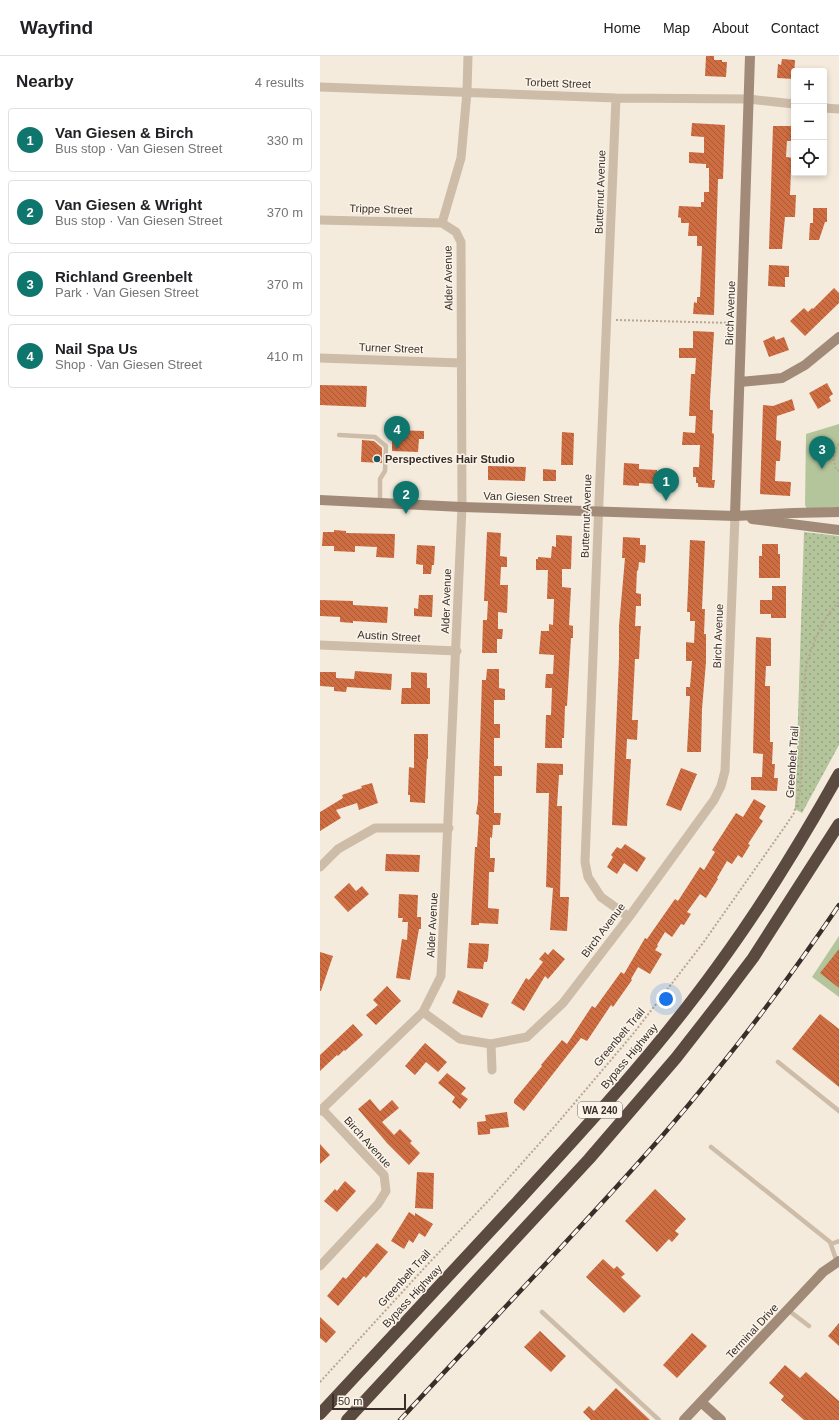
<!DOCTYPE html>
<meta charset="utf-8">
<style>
body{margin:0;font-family:Helvetica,sans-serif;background:#f6f6f6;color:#202124}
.controls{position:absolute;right:12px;top:12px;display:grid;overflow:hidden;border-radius:4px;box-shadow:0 2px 6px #0003}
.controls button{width:36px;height:36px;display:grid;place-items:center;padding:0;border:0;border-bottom:1px solid #e0e0e0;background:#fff;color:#202124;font:20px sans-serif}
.scale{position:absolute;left:12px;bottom:10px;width:74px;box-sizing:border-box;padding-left:4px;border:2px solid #392f28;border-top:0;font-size:11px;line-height:14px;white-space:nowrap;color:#392f28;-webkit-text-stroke:3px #fbf4ea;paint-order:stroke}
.you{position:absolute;left:346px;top:943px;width:14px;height:14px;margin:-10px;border:3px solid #fff;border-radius:50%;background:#1a73e8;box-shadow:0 0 0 6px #1a73e833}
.badge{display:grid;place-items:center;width:26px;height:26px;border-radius:50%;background:#0f766e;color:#fff;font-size:13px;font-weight:700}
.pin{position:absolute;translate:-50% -33px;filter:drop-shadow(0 1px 2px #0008)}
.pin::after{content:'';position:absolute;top:21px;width:14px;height:12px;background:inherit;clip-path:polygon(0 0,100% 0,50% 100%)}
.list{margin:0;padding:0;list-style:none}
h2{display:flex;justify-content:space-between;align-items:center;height:52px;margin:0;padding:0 16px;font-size:17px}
h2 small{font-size:13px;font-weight:400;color:#757577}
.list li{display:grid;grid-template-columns:26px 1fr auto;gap:12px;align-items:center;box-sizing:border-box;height:64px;margin:0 8px 8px;padding:0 8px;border:1px solid #e0e0e0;border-radius:4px}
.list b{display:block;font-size:15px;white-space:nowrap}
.list p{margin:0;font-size:13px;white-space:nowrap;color:#757577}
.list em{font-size:13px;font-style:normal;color:#757577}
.icon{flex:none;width:22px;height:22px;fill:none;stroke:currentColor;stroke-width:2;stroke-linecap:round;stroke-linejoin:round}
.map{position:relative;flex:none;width:519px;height:1364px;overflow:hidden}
header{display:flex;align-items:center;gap:24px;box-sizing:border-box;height:56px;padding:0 20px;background:#fff;border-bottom:1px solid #e0e0e0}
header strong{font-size:19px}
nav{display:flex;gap:22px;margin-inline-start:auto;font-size:14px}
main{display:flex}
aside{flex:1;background:#fff}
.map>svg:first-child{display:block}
.grass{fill:url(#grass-dots)}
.park{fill:#b4c49b}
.building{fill:url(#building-back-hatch)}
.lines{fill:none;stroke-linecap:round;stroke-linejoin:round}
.path{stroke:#b9a691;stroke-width:2;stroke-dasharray:2 2;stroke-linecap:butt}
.lane{stroke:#cdbca7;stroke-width:4.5}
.street{stroke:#cdbca7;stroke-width:9}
.secondary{stroke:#a18a78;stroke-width:10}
.highway{stroke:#5b4a3f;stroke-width:12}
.rail-casing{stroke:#392f28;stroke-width:4.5}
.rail{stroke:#fbf4ea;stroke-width:3;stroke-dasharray:9;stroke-linecap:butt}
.poi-dot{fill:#1b555e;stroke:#fbf4ea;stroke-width:1.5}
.labels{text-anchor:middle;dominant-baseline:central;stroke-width:3;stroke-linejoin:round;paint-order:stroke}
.shield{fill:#fbf4ea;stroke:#736a62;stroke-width:1}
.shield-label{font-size:10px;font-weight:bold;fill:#392f28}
.street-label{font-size:11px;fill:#392f28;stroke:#fbf4ea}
.poi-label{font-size:11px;font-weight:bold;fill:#392f28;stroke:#fbf4ea;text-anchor:start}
</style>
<header>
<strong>Wayfind</strong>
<nav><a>Home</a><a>Map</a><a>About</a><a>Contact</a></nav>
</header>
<main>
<aside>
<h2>Nearby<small>4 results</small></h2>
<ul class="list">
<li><span class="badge">1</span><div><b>Van Giesen &amp; Birch</b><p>Bus stop · Van Giesen Street</p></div><em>330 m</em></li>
<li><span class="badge">2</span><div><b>Van Giesen &amp; Wright</b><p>Bus stop · Van Giesen Street</p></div><em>370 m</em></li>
<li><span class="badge">3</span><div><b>Richland Greenbelt</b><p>Park · Van Giesen Street</p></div><em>370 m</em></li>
<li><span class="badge">4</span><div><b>Nail Spa Us</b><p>Shop · Van Giesen Street</p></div><em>410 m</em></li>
</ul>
</aside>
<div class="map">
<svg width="519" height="1364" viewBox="0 0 519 1364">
<defs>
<pattern id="grass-dots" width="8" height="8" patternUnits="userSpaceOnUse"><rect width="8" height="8" fill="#b4c49b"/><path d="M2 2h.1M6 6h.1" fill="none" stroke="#93a07e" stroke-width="1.8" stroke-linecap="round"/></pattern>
<pattern id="building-back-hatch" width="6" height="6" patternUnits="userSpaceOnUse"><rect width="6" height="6" fill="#ce6d41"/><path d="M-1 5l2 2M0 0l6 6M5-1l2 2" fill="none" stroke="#a85a36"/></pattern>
</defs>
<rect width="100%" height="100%" fill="#f4ebdd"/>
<path class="grass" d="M484 476 519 480V689L482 757 475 753Z"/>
<path class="park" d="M519 368V451L487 453 485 449 486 378Z
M519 880V941L492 921Z"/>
<path class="building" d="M386 0H394V4H402V6H407L406 21 385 20Z
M462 3 475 4 474 23 457 22 458 8 461 9Z
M372 67 405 69 403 123H398L394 259 373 258 374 246 377 247V241H380L382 190H377V180H368L369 167H361V162L358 161 359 150 381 151V146H384V136H389V112H386V108L369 107V96L384 97V81L371 80Z
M453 70H474V85H467L466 101 474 102V115H471L470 139H476L475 161H465L462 193H449Z
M493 152H507V166H505L499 184H489L490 167H493Z
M449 209 469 210V221H465V231L448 230Z
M514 232 519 237V247L485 280 470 265 484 252 488 256 492 252 493 253Z
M373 275 394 276 390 344V354H393L392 377 394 378 392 424H395L394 432 378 431V427H376V421H373V411H379L380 389H362L363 376 375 377 376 360H369L371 318H375L376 302H359V292H373Z
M454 280 456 284 464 281 469 294 449 301 443 285Z
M507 327 513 338 509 341 511 345 498 353 489 337Z
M0 329 47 330 46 351 0 349Z
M472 343 475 354 457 360 456 384 461 385V389L460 405H456L455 425 471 426 470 440 440 438 443 349 453 350Z
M72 374 104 375V383H99L98 396 72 395Z
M242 376 254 377 253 409H241Z
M42 384 54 385 62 392V407L41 406Z
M304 407 319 408V413L337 414V428L319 427V430L303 429Z
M168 410 206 411 205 425 168 424Z
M223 413 236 414V425H223Z
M14 474 26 475V477L75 478 74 502 56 501 57 491 35 490V496L14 495V490H2L3 476H14Z
M167 476 181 477 180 500 187 501V511H181L180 529H188L187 557 178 556V573H183L182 583H177V597H162L163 564H167L168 545H164Z
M236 479 252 480 251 513H242V531L251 532 249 569 253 570V582H251L247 650H245L244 682H242V692H225L226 659H231L232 632H225L226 618H233L234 599 219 598 221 575H229V568L233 569 234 543H227L228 514H216V503H218V501L231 502 232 490 236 491Z
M303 481 320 482V489H326L325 507 319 506 318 515 317 514 316 537 321 538V550H316L315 570H321L320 581 319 603H315L312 664H318L317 684 307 683 306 703H311L307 770 292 769 299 602V570L305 502H302Z
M370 484 385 485 382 553H385L384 578H386V606L382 653 381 696H367L370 640H366V631H370L372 605H366V586L374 587 375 565H370V556H367Z
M442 488H458V498H460V522H439V500H442Z
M97 489 115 490 114 509H112L111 518H103V509L96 508Z
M452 530H466V562H451V558H440V544H452Z
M99 539H113L112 561 94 560V552L98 553Z
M0 544 33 545V549L68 551 67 567 33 565V567L20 566V561L0 560Z
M436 581 451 582V610H446L445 630H450V686H453L452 708H455L454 722H458L457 735 431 734V721H442L443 698 433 697Z
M167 613H179V632L185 633V644H174V668H180V682H174V710H182V720H174V757H181L180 769H173L172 782 170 781V802H175L174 816H169L168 852 179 853 178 868 159 867V869H151L155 791H157L159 759 156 758 158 746 162 624H166Z
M35 615 72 618 71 634 27 631 26 636 14 635V631L0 630V616H16V622L34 623Z
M91 616 107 617V632H110V648H81L82 632H91Z
M94 678H108V703H107L105 747 90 746V739H88L89 711 94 712Z
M217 707 243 708V719H239L237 750H242L240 841H249L247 875 230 874 233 832 226 831 229 737H216Z
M361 712 377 718 361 755 346 749Z
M52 727 58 747 39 754 37 747 16 754 21 762 0 775V756L23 742 22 739 42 732 41 730Z
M434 743 446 750 439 762 443 765 428 788 430 789 422 802 418 799 412 808 407 805 397 822 398 823 386 842 380 838 367 856 371 858 364 869 361 868 352 881 345 876 337 889 338 890 335 894 342 898 330 918 318 911 311 923 312 924 293 951 291 949 267 985 261 982 204 1055 194 1047V1044L222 1010 221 1009 242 984 247 988 272 950 275 952 301 916 304 918 325 882 327 883 355 843 358 845 380 811 384 814 395 796 392 794 416 757 423 761Z
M305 788 326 802 317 816 304 807 297 818 287 811 293 801 291 799 297 791 301 793Z
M66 798 100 799 99 816 65 815Z
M29 827 36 835 42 830 49 838 28 856 14 841Z
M79 838 98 839 97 861H101V873H99L90 924 76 922 82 883 87 884 88 866H82L83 862H78Z
M149 887 169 888 168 902 167 906H164L163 913 147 912Z
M233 893 245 903 228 923 225 920 204 955 191 947 206 922 209 924 223 906 219 903 225 896 228 899Z
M519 893V932L500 917Z
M0 896 13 900 1 935H0Z
M67 930 81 945 56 969 46 959 58 949 53 944Z
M138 934 169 948 162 962 132 947Z
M500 958 519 973V1031L472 993Z
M33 968 43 979 25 995 24 994 18 1000 17 999 0 1015V999Z
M105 987 127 1006 118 1016 106 1006 95 1019 85 1010Z
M127 1017 146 1032 141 1038 148 1043 140 1053 132 1046 135 1041 118 1027Z
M50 1043 60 1055 72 1044 79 1052 62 1066 74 1079 80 1073 92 1085 90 1087 100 1097 89 1109 67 1087 38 1053Z
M187 1056 189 1071 170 1073V1078L158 1079 157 1066 166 1065 165 1059Z
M0 1088 10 1099 0 1108Z
M97 1116 114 1117 113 1153 95 1152Z
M25 1125 36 1135 17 1156 4 1145 15 1133 17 1135Z
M335 1133 366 1163 355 1175 359 1178 352 1186 349 1183 337 1196 305 1165Z
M89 1156 95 1160V1157L113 1168 105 1181 99 1177 93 1187 89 1184 84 1193 71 1185Z
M57 1187 68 1196 46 1222 44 1220 18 1250 7 1240 23 1221 26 1223Z
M283 1203 294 1213 297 1210 305 1218 301 1221 321 1240 304 1257 266 1221Z
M0 1261 16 1276 6 1287 0 1282Z
M519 1267V1290L508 1280Z
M220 1275 246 1300 231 1316 204 1291Z
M372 1277 387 1290 357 1322 343 1309Z
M465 1309 480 1322 486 1316 519 1345V1364H484L461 1344 464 1340 449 1327Z
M296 1332 330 1364H271L263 1356 269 1350 274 1355Z"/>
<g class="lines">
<path class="path" d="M296 264 411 267
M519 388C513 395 513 404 516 413L519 415
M0 1326 108 1208 170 1143 235 1070 313 978 383 887 466 769 474 757 480 736 485 617C489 595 502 561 519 546"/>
<path class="lane" d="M19 379 55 381 66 390 65 415 60 423V447
M458 1006 519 1055
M391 1091 510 1186 517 1206
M511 1188 519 1185
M468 1254 489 1270
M222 1256 339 1364"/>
<path class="street" d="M0 31 296 42 428 43 474 48
M296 42 279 445 265 806 268 821 281 841 309 861
M504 52 519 53
M0 164 122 167
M0 302 141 307
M0 589 137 595
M0 811 18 793 55 772H129
M103 956 140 983 171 988 207 981 243 947 309 861 394 744 401 730 405 715 415 460
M171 988 172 1014
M0 1055 103 956 121 920 142 451 141 186 136 176 122 167 141 102 147 36 148 0
M0 1210 58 1148 66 1135 64 1119 2 1053"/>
<path class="secondary" d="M420 326 462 322 485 309 519 281
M0 444 142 451 415 460 473 457 519 456
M415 460 430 0
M432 463 519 474
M381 1346 401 1364
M364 1364 503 1216 519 1205"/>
<path class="highway" d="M0 1358C66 1287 132 1216 198 1145 267 1070 337 994 397 911 442 850 482 784 519 718
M27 1364 269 1103 356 1002 402 943 433 902 519 768"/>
<g class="rail-casing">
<path id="rail" d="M80 1364C167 1269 258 1176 343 1079 406 1006 465 929 519 849"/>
</g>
<use href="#rail" class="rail"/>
</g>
<circle class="poi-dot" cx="57" cy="403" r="4"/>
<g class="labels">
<rect class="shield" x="258" y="1046" width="44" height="16" rx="3"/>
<g class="shield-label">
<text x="280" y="1054">WA 240</text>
</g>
<g class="street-label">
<text transform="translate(238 27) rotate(2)">Torbett Street</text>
<text transform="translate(280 136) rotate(-88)">Butternut Avenue</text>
<text transform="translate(61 153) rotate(2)">Trippe Street</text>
<text transform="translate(128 222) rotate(-91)">Alder Avenue</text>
<text transform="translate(410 257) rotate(-88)">Birch Avenue</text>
<text transform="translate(71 292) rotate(2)">Turner Street</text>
<text transform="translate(208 441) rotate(2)">Van Giesen Street</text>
<text transform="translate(266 460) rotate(-88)">Butternut Avenue</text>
<text transform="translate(126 545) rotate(-88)">Alder Avenue</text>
<text transform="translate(69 580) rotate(3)">Austin Street</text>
<text transform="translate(398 580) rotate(-88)">Birch Avenue</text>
<text transform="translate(472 706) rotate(-86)">Greenbelt Trail</text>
<text transform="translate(112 869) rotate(-87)">Alder Avenue</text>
<text transform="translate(283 874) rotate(-53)">Birch Avenue</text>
<text transform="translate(299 981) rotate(-50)">Greenbelt Trail</text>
<text transform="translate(309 1000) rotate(-50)">Bypass Highway</text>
<text transform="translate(48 1086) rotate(48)">Birch Avenue</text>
<text transform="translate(84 1222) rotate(-48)">Greenbelt Trail</text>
<text transform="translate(92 1240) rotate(-47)">Bypass Highway</text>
<text transform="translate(432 1275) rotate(-47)">Terminal Drive</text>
</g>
<g class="poi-label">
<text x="65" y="403">Perspectives Hair Studio</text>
</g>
</g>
</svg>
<div class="controls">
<button>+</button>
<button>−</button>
<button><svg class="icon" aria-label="locate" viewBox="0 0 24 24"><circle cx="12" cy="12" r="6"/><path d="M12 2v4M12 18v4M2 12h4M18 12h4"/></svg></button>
</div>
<div class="scale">50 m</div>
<div class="you"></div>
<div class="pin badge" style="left:346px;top:445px">1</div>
<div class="pin badge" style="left:86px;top:458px">2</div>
<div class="pin badge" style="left:502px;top:413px">3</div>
<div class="pin badge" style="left:77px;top:393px">4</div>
</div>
</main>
